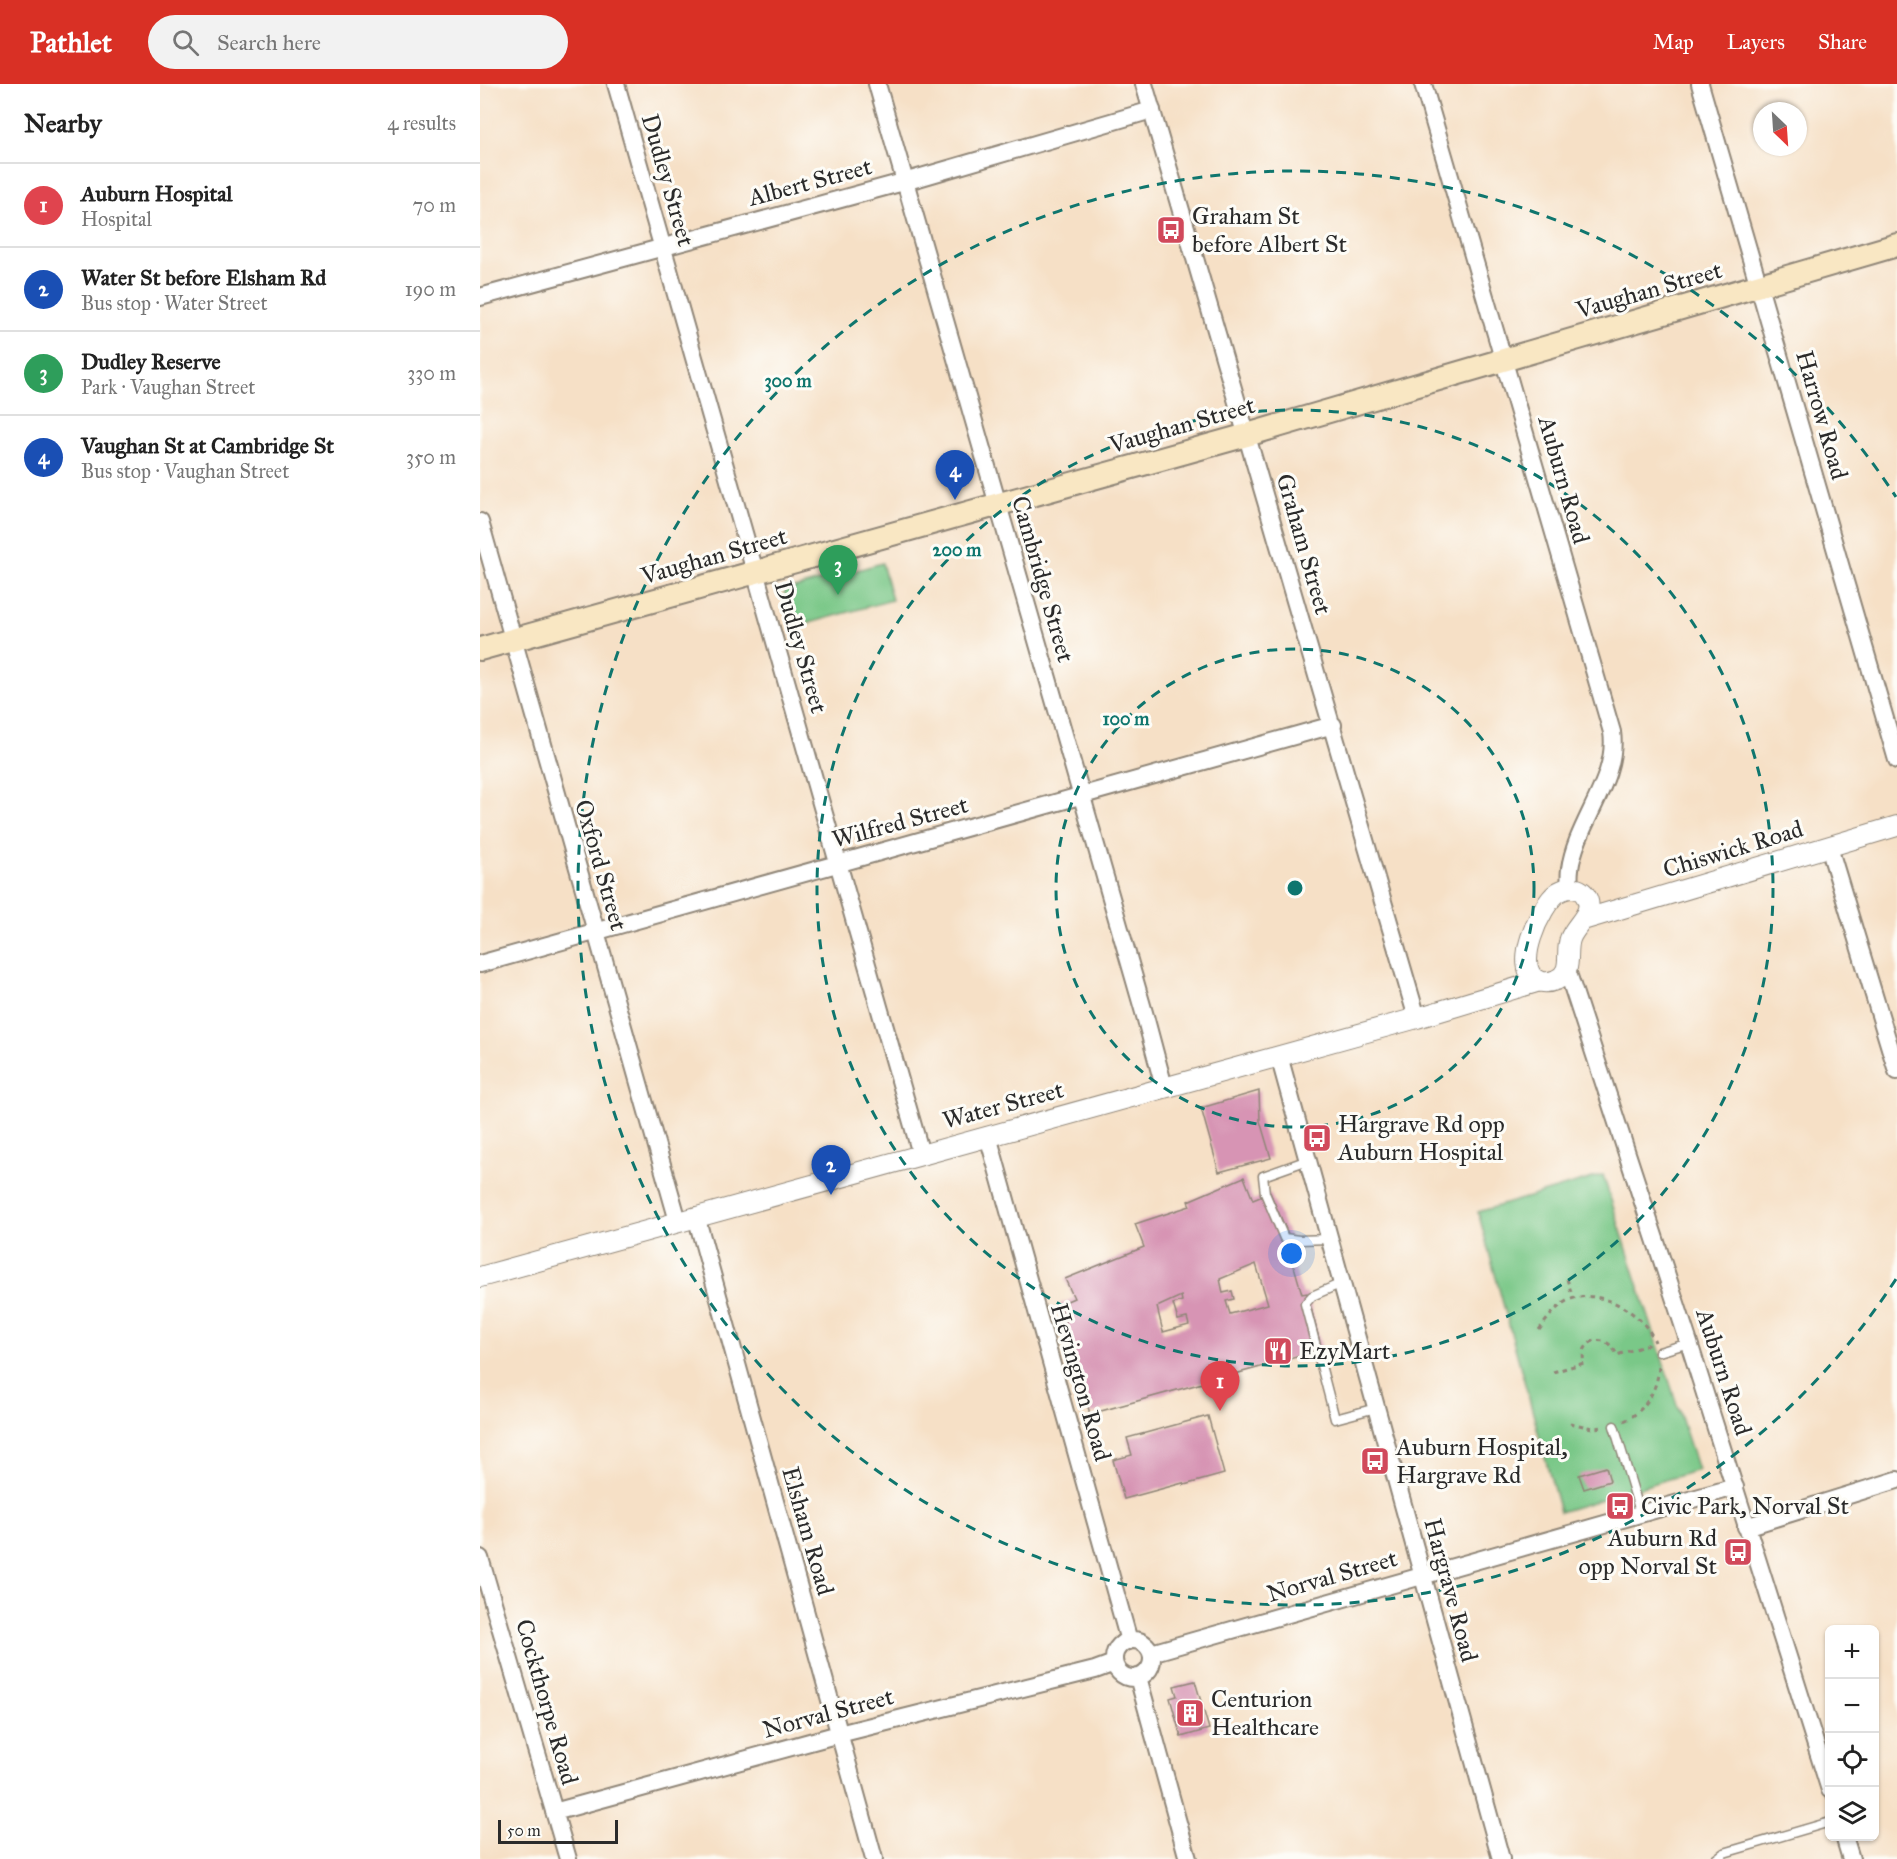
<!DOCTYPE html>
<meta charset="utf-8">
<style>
body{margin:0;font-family:"IM FELL Great Primer",serif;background:#f2f2f2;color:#222}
.controls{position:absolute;right:18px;bottom:18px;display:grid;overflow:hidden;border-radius:9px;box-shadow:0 2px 4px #0004}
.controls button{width:54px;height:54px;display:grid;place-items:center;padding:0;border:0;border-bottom:2px solid #e0e0e0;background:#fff;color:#222;font:30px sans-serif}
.compass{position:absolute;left:1273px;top:18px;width:54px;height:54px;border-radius:50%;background:#fff;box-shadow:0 2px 4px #0004;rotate:155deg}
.scale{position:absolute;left:18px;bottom:15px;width:120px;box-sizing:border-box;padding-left:6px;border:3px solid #2b2b2b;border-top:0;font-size:16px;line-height:21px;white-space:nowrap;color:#2b2b2b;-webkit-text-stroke:4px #fdfcf7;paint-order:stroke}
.you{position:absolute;left:812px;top:1170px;width:21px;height:21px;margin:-15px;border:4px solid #fff;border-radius:50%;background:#1a73e8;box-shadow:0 0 0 9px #1a73e833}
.badge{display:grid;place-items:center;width:39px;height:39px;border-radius:50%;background:#d93025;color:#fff;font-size:20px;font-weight:700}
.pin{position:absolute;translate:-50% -50px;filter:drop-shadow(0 2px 3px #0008)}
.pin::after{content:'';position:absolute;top:32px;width:21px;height:18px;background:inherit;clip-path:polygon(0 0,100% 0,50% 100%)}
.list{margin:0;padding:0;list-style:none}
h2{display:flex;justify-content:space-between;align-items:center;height:78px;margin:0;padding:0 24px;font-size:26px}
h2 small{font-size:20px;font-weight:400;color:#767676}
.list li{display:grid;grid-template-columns:39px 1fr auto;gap:18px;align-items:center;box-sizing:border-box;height:84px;padding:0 24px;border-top:2px solid #e0e0e0}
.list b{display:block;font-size:22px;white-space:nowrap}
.list p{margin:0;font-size:20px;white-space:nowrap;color:#767676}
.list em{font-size:20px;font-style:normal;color:#767676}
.icon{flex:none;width:33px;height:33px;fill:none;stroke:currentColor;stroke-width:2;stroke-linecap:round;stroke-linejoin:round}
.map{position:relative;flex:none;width:1417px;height:1775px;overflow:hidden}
header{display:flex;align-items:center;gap:36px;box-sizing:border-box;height:84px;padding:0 30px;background:#d93025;color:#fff}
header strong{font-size:28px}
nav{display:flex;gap:33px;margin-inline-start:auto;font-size:21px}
.search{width:420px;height:54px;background:#f2f2f2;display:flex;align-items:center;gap:15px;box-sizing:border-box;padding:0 21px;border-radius:33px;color:#767676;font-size:22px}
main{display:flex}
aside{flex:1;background:#fff}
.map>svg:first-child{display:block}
.green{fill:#7ac888;stroke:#527a5a;stroke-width:1.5}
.building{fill:#d794b4;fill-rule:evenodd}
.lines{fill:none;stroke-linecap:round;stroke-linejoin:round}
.service-casing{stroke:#908678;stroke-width:11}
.minor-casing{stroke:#908678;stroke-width:20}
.tertiary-casing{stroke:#908678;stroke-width:22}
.secondary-casing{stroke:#908678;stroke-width:26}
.path{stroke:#908678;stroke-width:3;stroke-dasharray:4.5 4.5;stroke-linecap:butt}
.service{stroke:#fff;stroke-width:8}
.minor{stroke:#fff;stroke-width:16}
.tertiary{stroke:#fff;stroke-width:20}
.secondary{stroke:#f9e7c3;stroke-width:22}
.ring{fill:none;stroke:#0f766e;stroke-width:3;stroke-dasharray:10 8}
.labels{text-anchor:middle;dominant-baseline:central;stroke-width:6;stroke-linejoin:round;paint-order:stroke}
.street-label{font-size:24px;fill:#2b2b2b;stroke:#fdfcf7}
.poi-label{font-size:24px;fill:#2b2b2b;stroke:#fdfcf7;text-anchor:start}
.centre{fill:#0f766e;stroke:#fdfcf7;stroke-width:3}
.ring-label{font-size:18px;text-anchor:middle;font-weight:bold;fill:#0f766e;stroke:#fdfcf7;stroke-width:6;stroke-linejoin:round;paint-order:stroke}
</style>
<header>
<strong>Pathlet</strong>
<div class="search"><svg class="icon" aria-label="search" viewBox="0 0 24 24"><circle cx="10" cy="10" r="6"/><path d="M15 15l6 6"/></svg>Search here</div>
<nav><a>Map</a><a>Layers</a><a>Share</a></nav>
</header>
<main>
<aside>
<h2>Nearby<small>4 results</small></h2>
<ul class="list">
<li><span class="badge" style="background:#e0444e">1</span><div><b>Auburn Hospital</b><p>Hospital</p></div><em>70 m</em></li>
<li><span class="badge" style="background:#1a4fb4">2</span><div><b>Water St before Elsham Rd</b><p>Bus stop · Water Street</p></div><em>190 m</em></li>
<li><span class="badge" style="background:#2e9e5b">3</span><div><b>Dudley Reserve</b><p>Park · Vaughan Street</p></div><em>330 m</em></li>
<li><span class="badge" style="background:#1a4fb4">4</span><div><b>Vaughan St at Cambridge St</b><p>Bus stop · Vaughan Street</p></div><em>350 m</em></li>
</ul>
</aside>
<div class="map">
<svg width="1417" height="1775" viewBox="0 0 1417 1775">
<rect width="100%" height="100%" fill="#fdfcf7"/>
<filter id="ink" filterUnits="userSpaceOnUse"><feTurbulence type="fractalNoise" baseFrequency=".0167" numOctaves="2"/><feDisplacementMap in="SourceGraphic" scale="12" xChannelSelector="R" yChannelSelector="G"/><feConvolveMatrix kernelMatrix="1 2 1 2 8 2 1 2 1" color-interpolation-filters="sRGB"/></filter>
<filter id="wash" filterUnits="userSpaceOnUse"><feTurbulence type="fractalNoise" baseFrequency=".008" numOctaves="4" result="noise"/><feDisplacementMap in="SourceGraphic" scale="24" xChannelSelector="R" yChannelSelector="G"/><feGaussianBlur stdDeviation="1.35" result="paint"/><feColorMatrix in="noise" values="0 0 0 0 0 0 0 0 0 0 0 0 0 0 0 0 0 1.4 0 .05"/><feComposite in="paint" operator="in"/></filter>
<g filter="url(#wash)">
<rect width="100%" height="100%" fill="#f6e0c6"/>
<path class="green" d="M402 479 412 516 315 543 304 507Z
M1123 1091 1218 1386 1080 1428 998 1128Z"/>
<g id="blocks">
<path class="building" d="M779 1007 780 1037 791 1074 739 1088 721 1024Z
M764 1093 773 1116 790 1109 814 1163 809 1165 822 1210 827 1209 842 1266 610 1330 580 1220 594 1214 585 1195 664 1163 655 1140 710 1122 708 1117ZM776 1180 788 1220 750 1230 746 1217 754 1215 752 1207 743 1209 740 1195ZM701 1212 702 1217 693 1220 698 1236 707 1234 709 1241 683 1248 677 1223Z
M728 1332 744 1390 704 1401 703 1399 644 1415 633 1376 652 1371 647 1354Z
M1126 1383 1130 1397 1104 1405 1099 1391Z
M715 1597 729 1645 701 1653 690 1614 697 1612 694 1602Z"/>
</g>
</g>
<g filter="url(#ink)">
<use href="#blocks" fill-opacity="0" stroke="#908678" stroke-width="1.5"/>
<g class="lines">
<g class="service-casing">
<path id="service" d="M828 1076 783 1092 785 1109 804 1154 819 1156 849 1155
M862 1199 832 1212 825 1220 855 1335 896 1324
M1179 1268 1209 1259
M1134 1342 1161 1431
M1236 1775 1244 1769 1350 1738"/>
</g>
<g class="minor-casing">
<path id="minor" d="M136 0 441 1070
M397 0 665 932 684 1003
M664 0 937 934
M943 0 1132 648C1139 695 1096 739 1090 785 1089 791 1090 798 1089 804
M1220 0 1417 676
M0 213 438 94 672 26
M0 438 198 1137
M1349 763 1417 987
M0 880 853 641
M1087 886 1209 1259 1350 1706
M799 972 1021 1775
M508 1052 649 1557
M216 1132 394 1775
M1266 1443 1417 1396
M0 1474 88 1775
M634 1575a19 19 0 1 1 38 0a19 19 0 1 1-38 0Z
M671 1569 1255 1403
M658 1593 708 1775
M74 1728 359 1650 615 1586 634 1579
M1364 1752 1371 1775"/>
</g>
<g class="tertiary-casing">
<path id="tertiary" d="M1089 804C1096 804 1101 805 1105 811 1117 828 1095 840 1090 855 1085 870 1094 888 1076 896 1071 898 1064 899 1059 897 1030 886 1061 821 1077 809 1081 806 1085 805 1089 804Z
M1103 836 1417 742
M0 1193 937 934 1060 897"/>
</g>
<g class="secondary-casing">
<path id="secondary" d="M0 565 767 351 1417 161"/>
</g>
<path class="path" d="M1087 1195 1093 1214
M1059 1246C1068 1234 1079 1218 1094 1214 1124 1206 1164 1230 1175 1258
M1073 1288 1104 1279C1098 1256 1126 1246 1137 1271L1170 1260
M1144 1337C1166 1327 1179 1303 1179 1279
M1090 1339 1112 1344 1124 1343"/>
<use href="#service" class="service"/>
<use href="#minor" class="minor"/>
<use href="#tertiary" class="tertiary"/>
<use href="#secondary" class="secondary"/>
</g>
</g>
<g class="ring">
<circle cx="815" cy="804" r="239"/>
<circle cx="815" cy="804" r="478"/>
<path d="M1416 1195A717 717 0 1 1 1416 413"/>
</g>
<defs>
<g id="bus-square" transform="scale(1.5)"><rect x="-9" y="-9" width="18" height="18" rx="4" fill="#d1495b" stroke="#fdfcf7"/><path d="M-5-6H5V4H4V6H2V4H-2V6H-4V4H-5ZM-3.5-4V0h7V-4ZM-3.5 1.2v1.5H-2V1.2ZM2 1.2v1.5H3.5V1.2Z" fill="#fff"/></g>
<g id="restaurant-square" transform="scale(1.5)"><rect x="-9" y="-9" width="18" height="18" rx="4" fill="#d1495b" stroke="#fdfcf7"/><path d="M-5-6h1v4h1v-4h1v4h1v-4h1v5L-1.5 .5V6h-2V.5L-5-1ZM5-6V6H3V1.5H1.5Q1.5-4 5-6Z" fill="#fff"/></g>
<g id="building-square" transform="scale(1.5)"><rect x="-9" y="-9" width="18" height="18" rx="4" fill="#d1495b" stroke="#fdfcf7"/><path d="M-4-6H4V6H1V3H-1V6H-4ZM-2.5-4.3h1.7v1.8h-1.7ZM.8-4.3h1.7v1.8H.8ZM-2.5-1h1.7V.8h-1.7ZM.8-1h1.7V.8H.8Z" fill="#fff"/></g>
</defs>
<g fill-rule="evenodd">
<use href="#bus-square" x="691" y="146"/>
<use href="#bus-square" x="837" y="1054"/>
<use href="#restaurant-square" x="798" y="1267"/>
<use href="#bus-square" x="895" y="1377"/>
<use href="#bus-square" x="1140" y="1422"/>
<use href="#bus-square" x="1258" y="1468"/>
<use href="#building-square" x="710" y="1629"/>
</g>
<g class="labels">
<g class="street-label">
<text transform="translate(188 96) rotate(74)">Dudley Street</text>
<text transform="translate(330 98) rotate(-15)">Albert Street</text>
<text transform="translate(1169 206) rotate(-16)">Vaughan Street</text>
<text transform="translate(1342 331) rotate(74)">Harrow Road</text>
<text transform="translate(702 341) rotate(-16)">Vaughan Street</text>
<text transform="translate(1084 396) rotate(74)">Auburn Road</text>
<text transform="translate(824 460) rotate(74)">Graham Street</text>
<text transform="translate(234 472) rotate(-16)">Vaughan Street</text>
<text transform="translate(563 495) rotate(74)">Cambridge Street</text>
<text transform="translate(321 563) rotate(74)">Dudley Street</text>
<text transform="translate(420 738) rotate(-15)">Wilfred Street</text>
<text transform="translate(1253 765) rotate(-17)">Chiswick Road</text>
<text transform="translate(121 781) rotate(74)">Oxford Street</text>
<text transform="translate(523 1021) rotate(-15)">Water Street</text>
<text transform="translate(1244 1288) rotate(72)">Auburn Road</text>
<text transform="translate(601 1298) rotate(74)">Hevington Road</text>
<text transform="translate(328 1447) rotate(74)">Elsham Road</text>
<text transform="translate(852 1492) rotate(-16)">Norval Street</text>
<text transform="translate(971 1506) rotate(75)">Hargrave Road</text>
<text transform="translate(67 1618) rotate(74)">Cockthorpe Road</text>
<text transform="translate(348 1629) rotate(-15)">Norval Street</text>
</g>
<g class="poi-label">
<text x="712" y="132">Graham St<tspan x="712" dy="28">before Albert St</tspan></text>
<text x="858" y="1040">Hargrave Rd opp<tspan x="858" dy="28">Auburn Hospital</tspan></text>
<text x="819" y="1267">EzyMart</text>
<text x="916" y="1363">Auburn Hospital,<tspan x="916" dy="28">Hargrave Rd</tspan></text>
<text x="1161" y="1422">Civic Park, Norval St</text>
<text x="1237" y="1454" text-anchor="end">Auburn Rd<tspan x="1237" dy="28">opp Norval St</tspan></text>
<text x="731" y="1615">Centurion<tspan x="731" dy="28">Healthcare</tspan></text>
</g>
</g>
<circle cx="815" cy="804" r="9" class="centre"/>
<g class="ring-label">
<text x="308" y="303">300 m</text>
<text x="477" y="472">200 m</text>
<text x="646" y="641">100 m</text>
</g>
</svg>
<div class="controls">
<button>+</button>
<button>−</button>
<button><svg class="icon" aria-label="locate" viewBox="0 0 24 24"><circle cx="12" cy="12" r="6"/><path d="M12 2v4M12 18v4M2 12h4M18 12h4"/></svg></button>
<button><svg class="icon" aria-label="layers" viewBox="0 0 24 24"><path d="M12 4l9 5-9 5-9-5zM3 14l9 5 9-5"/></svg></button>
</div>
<svg class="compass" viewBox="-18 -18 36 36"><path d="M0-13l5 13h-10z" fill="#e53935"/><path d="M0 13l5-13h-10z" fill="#767676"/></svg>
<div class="scale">50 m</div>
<div class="you"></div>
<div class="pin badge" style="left:740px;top:1327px;background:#e0444e">1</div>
<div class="pin badge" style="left:351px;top:1111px;background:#1a4fb4">2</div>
<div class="pin badge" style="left:358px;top:511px;background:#2e9e5b">3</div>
<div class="pin badge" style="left:475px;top:416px;background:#1a4fb4">4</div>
</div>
</main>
